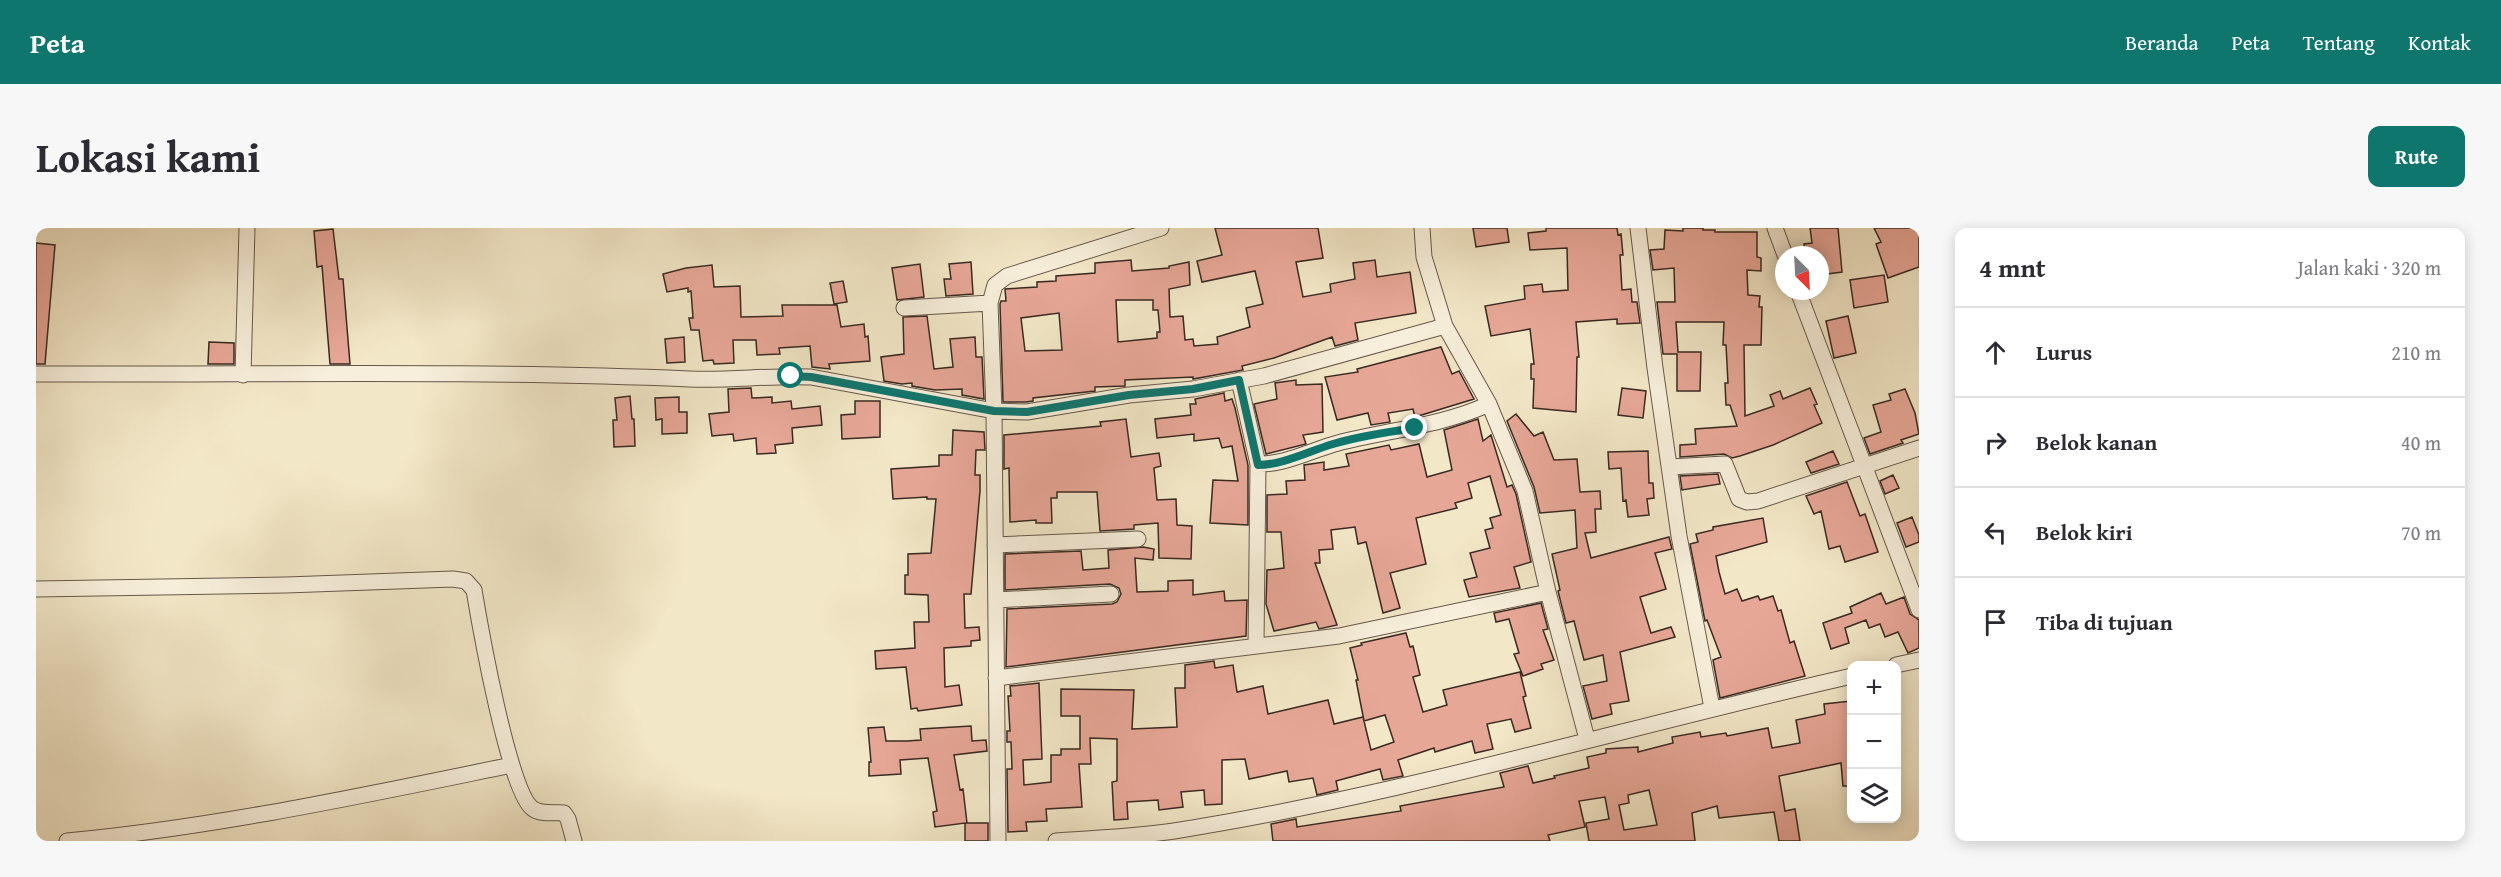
<!DOCTYPE html>
<html lang="id">
<meta charset="utf-8">
<style>
body{margin:0;font-family:"Gentium Book Plus",serif;background:#f7f7f7;color:#2b2b33}
.controls{position:absolute;right:18px;bottom:18px;display:grid;overflow:hidden;border-radius:12px;box-shadow:0 3px 15px #0003}
.controls button{width:54px;height:54px;display:grid;place-items:center;padding:0;border:0;border-bottom:2px solid #e1e1e2;background:#fff;color:#2b2b33;font:30px sans-serif}
.compass{position:absolute;left:1739px;top:18px;width:54px;height:54px;border-radius:50%;background:#fff;box-shadow:0 3px 15px #0003;rotate:156deg}
.stop{position:absolute;width:18px;height:18px;margin:-14px;border:4px solid #0f766e;border-radius:50%;background:#fff}
.stop.end{background:#0f766e;border-color:#fff;box-shadow:0 2px 6px #0008}
.list{margin:0;padding:0;list-style:none}
h2{display:flex;justify-content:space-between;align-items:center;height:78px;margin:0;padding:0 24px;font-size:26px}
h2 small{font-size:20px;font-weight:400;color:#7c7c81}
.list li{display:grid;grid-template-columns:39px 1fr auto;gap:18px;align-items:center;box-sizing:border-box;height:90px;padding:0 24px;border-top:2px solid #e1e1e2}
.list b{display:block;font-size:22px;white-space:nowrap}
.list em{font-size:20px;font-style:normal;color:#7c7c81}
.icon{flex:none;width:33px;height:33px;fill:none;stroke:currentColor;stroke-width:2;stroke-linecap:round;stroke-linejoin:round}
.map{position:relative;flex:none;width:1883px;height:613px;overflow:hidden;border-radius:12px}
header{display:flex;align-items:center;gap:36px;box-sizing:border-box;height:84px;padding:0 30px;background:#0f766e;color:#fff}
header strong{font-size:28px}
nav{display:flex;gap:33px;margin-inline-start:auto;font-size:21px}
.intro{display:flex;align-items:center;justify-content:space-between;box-sizing:border-box;height:144px;padding:0 36px}
h1{margin:0;font-size:42px}
.button{padding:15px 27px;border-radius:12px;background:#0f766e;color:#fff;font-size:21px;font-weight:700}
main{display:flex;gap:36px;padding:0 36px}
aside{flex:1;background:#fff;border-radius:12px;box-shadow:0 3px 15px #0003}
.map>svg:first-child{display:block}
.building{fill:#e7a797;stroke:#392923;stroke-width:1.5;fill-rule:evenodd}
.lines{fill:none;stroke-linecap:round;stroke-linejoin:round}
.minor-casing{stroke:#67584c;stroke-width:17}
.minor{stroke:#f7efdb;stroke-width:15}
.route{stroke:#0f766e;stroke-width:8}
</style>
<header>
<strong>Peta</strong>
<nav><a>Beranda</a><a>Peta</a><a>Tentang</a><a>Kontak</a></nav>
</header>
<div class="intro"><h1>Lokasi kami</h1><a class="button">Rute</a></div>
<main>
<div class="map">
<svg width="1883" height="613" viewBox="0 0 1883 613">
<rect width="100%" height="100%" fill="#f2e7c7"/>
<filter id="stains"><feTurbulence type="fractalNoise" baseFrequency=".00333" numOctaves="4"/><feColorMatrix values="0 0 0 0 .2 0 0 0 0 .09 0 0 0 0 .02 0 0 0 .5 -.17"/></filter>
<radialGradient id="worn" r=".72"><stop offset=".6" stop-color="#630" stop-opacity="0"/><stop offset="1" stop-color="#630" stop-opacity=".3"/></radialGradient>
<path class="building" d="M1179 0H1282L1287 30 1260 34 1267 69 1295 64 1294 56 1319 51 1317 35 1339 32 1341 49 1374 44 1380 85 1319 95 1322 112 1299 118 1296 109 1238 130 1206 138 1207 142 1157 151V149L1089 152V158L1059 159V163L997 170V173L990 174H967L964 76 965 73H970L969 61 1001 59V54L1020 53V48L1059 45V35L1095 32 1096 43 1133 40V38L1153 34 1154 57 1133 61 1134 89 1147 88 1149 112 1157 111 1158 118 1182 116 1181 109 1214 99 1210 80 1227 76 1219 43 1166 54 1161 33 1186 27ZM1080 72H1117V82H1122L1124 104H1121V110L1082 114ZM1023 85 1026 122 989 123 985 90Z
M1437 0H1471L1473 14 1440 19Z
M1510 0H1581L1582 7 1585 6 1587 27H1584L1586 62 1595 61 1596 74H1601L1604 95 1581 96V91L1540 94 1543 129H1541L1540 184 1497 180 1498 151H1495V136H1498L1494 101 1455 108 1449 78 1489 71 1488 58 1506 56 1507 64 1532 62 1531 20 1494 22 1492 5 1510 3Z
M1647 0H1667V2H1679V4H1721V29L1725 30V43L1711 42 1712 67 1724 68 1723 79H1726L1725 117H1708L1709 188 1738 178 1734 167 1744 163 1747 171 1774 160 1781 176 1778 177 1786 195 1737 217 1704 228 1696 230 1688 226 1644 229V217L1660 216 1659 201 1701 198 1694 177H1690L1689 155H1692L1690 117H1687L1688 94H1640L1642 124H1665L1664 163H1641V126H1627L1621 74H1639L1638 40 1617 42 1614 22 1628 21 1629 2 1647 3Z
M1774 0H1802L1806 44 1784 47V27H1769L1768 16 1776 15Z
M1838 0H1883V39L1852 50 1840 16 1845 14Z
M297 1 303 51H307L314 136H294L286 38 281 39 278 3Z
M0 15 19 17 9 136H0Z
M935 34 937 66 910 68 908 51H915L913 36Z
M884 36 888 69 861 72 856 40Z
M676 37 678 59 704 58 705 89 747 88 746 77H801L805 99 828 96 829 109 832 108 834 133 793 136 794 141 776 139 774 118 743 120 744 126 721 127 720 112H697L698 135 678 136 677 132 667 133 663 102H655L653 90H657L655 63 652 64V60L631 64 627 46 650 40Z
M1848 47 1852 74 1818 80 1814 52Z
M807 53 811 74 798 76 794 55Z
M891 88 898 141 917 139 914 111 939 109 940 129H946L948 171 926 167V161L899 162 876 158V155L866 156 848 153 845 129 868 126 867 89Z
M1812 88 1820 125 1798 130 1790 93Z
M648 109 649 134 631 135 629 111Z
M173 114 198 115V136H172Z
M1405 119 1416 146 1423 143 1438 171 1379 189 1377 181 1352 185 1354 194 1335 197 1332 185 1301 192 1289 149 1322 144 1321 141Z
M1260 152V157L1286 156 1287 204 1267 207 1270 216 1230 226 1218 176 1241 171 1239 155Z
M715 160 716 170 736 169V175L755 173 756 181 784 178 786 197 756 200 757 215 739 217 740 225 721 226 720 210 698 213 697 206 676 208 673 186 693 184 692 161Z
M1586 160 1610 163 1607 190 1582 187Z
M1869 161 1879 185 1883 206 1865 212 1867 215 1834 226 1828 210 1845 204 1837 177 1855 172 1853 166Z
M1188 165 1189 173 1196 171 1199 180 1212 237V297L1174 295 1177 252 1202 253 1196 218 1186 220 1183 210 1158 213V206L1121 210 1119 191 1155 187 1154 176H1160L1159 171Z
M594 168 596 191H598L599 218 578 219 577 192H581L579 170Z
M643 169V184H651V205L626 206V191L620 192 619 170Z
M819 173H844V209L806 211 805 187 819 186Z
M1480 186 1498 208 1507 204 1518 232 1541 231 1544 264 1564 263 1565 281H1559L1560 304 1549 305 1555 330 1633 309 1636 321 1619 325 1630 361 1604 369 1615 405 1635 399 1639 409 1584 424 1593 473 1574 476 1576 486 1556 491 1547 458 1571 453 1567 427 1548 432 1538 393 1530 395 1522 363 1524 362 1516 326 1541 320 1539 282 1504 285 1498 259 1471 193Z
M1090 191 1095 229 1123 225 1125 238 1118 240 1121 272 1140 271 1141 297 1156 298 1155 331 1123 330 1122 295 1098 297V301L1064 303 1061 264H1021V270H1015L1016 295H1000V292L974 294 973 240 968 241V207L1065 198 1064 194Z
M1442 191 1447 213 1455 207 1471 259 1476 257 1480 266 1495 334 1478 339 1484 360 1433 369 1428 352 1441 349 1434 325 1454 320 1449 302 1457 300 1454 290 1465 287 1454 248 1432 255 1436 270 1419 275 1421 280 1380 290 1390 336 1354 345 1364 380 1347 385 1330 314 1322 316 1319 299 1295 302 1297 321 1283 322 1284 335H1279L1301 397 1283 401 1280 394 1238 403 1230 376 1231 342 1248 340 1245 304H1231V267L1251 266 1250 253 1269 252 1268 237 1288 234V242L1313 238 1310 226 1353 217 1355 222 1383 216 1391 249 1416 242 1408 202Z
M917 202 948 204 949 222H940L939 247H944V263L935 366H928L929 400 943 399 944 412 935 413V418L908 420 909 459 923 457 926 477 882 483 881 480 875 481 870 439 840 441 839 423 879 420 878 394H893L892 367 869 366V347H872V326L895 325 900 271H891V269L857 271 855 241 903 238V227H916Z
M1612 223 1613 255H1617L1618 270 1611 271 1613 287 1592 289 1590 272 1587 273 1585 240 1573 241 1572 224Z
M1797 223 1803 236 1775 245 1770 234Z
M1682 246 1684 256 1646 262 1644 248Z
M1857 247 1863 260 1849 266 1844 253Z
M1811 254 1824 288 1829 286 1842 324 1809 334 1804 318 1793 321 1785 283 1778 286 1770 268Z
M1876 289 1883 307V314L1870 319 1861 295Z
M1727 290 1731 314 1680 328 1683 344 1689 366 1701 361 1706 373 1722 368 1724 372 1737 368 1742 383 1745 382 1754 415 1758 413 1769 448 1684 470 1677 432 1685 429 1671 392 1669 393 1654 316 1662 314 1660 306 1677 302V299Z
M1107 319 1118 321 1117 332 1099 330 1101 364 1132 363V353L1157 352V367L1188 363 1189 373 1211 372 1210 408 970 439 971 381 1076 376 1081 374 1085 366 1083 360 1074 356 969 362V326L1045 323 1047 342 1073 340 1072 322Z
M1845 365 1850 376 1868 369 1874 386 1883 392V420L1872 425 1862 404 1849 409 1844 396 1833 400 1830 392 1809 400 1813 415 1795 421 1787 395 1816 385 1814 379Z
M1505 375 1512 401 1507 402 1518 432 1505 436 1507 441 1487 448 1478 426 1483 425 1473 391 1460 394 1458 385Z
M1370 405 1374 419 1377 418 1384 447 1377 449 1387 484 1411 477 1407 462 1484 444 1490 468 1487 469 1495 500 1479 504 1475 491 1451 496 1457 521 1439 525 1436 513 1399 524 1398 520 1362 532 1367 548 1347 552 1344 541 1300 553 1302 562 1281 567 1277 550 1253 554 1251 543 1213 551 1209 531 1186 532V576L1169 577 1168 562 1145 564 1147 579 1123 582 1122 572 1091 574 1092 591 1078 592 1076 554 1081 553V511L1054 510 1055 536H1043L1046 579 1010 581 1011 593 990 594 991 603 972 604 971 541H976L975 514H971V503H974L972 468H975L974 458 1003 455 1006 531 987 532 988 557 1015 554V527H1025V521H1044V488H1025V461L1098 462 1096 501 1141 499 1139 460H1149V437L1178 433 1179 440 1197 437 1201 464 1227 458 1232 486 1292 472 1298 496 1327 489 1335 522 1358 514 1349 487 1328 493 1320 452H1322L1314 420 1326 417 1325 415Z
M1815 473V558H1807L1805 535 1743 548 1749 583 1759 581 1764 613H1743L1738 584 1683 590 1681 578 1656 585 1659 613H1553L1550 595 1573 591 1569 569 1543 573 1549 599 1512 607 1514 613H1237L1235 596 1260 591 1261 599 1365 583 1364 578 1468 559 1464 545 1492 538 1497 555 1519 550 1518 548 1553 540 1551 529 1570 525V521L1602 519V524L1637 515 1636 509 1664 504 1665 509 1690 505 1691 508 1732 500 1736 520 1764 515 1760 492 1789 486 1788 476ZM1613 562 1621 597 1588 602 1583 577 1593 575 1592 567Z
M935 498 936 513 950 512 951 523 918 527 924 562 927 561 931 595H929H952V613H929V595L899 599 897 584 901 583 892 530 864 532 865 546 833 548V534H835L832 500 848 499 850 513H871L885 512 884 501Z"/>
<g class="lines">
<g class="minor-casing">
<path id="minor" d="M1386 0 1388 29 1409 98
M1602 0 1619 140 1643 308 1676 480
M1739 0 1749 27
M1762 63 1883 382
M868 80 954 75
M0 146C217 147 436 142 653 151 693 153 734 147 775 149L958 183 991 184 1093 167 1157 161 1228 148 1409 98 1453 176
M207 147 211 0
M1203 152 1222 236 1220 418
M1222 236C1248 237 1276 222 1302 215 1352 202 1405 198 1453 176L1489 263 1512 364
M1633 239 1689 236 1703 271 1711 274 1722 273 1883 220
M959 317 1102 311
M0 361 250 357 417 351 430 353 438 362C444 398 473 563 496 580 504 587 518 584 528 585L532 591 538 613
M960 372 1075 366
M1860 437 1883 432
M960 450 1303 408 1512 364 1551 511
M31 613C181 599 329 567 476 537
M962 613 958 183 954 75 959 57 971 48 1125 0
M1020 613C1059 610 1099 609 1138 603 1367 567 1590 499 1816 448"/>
</g>
<use href="#minor" class="minor"/>
</g>
<g class="lines">
<path class="route" d="M755 148 775 149 958 183 991 184 1093 167 1157 161 1203 152 1222 237C1247 237 1273 223 1297 216 1324 208 1351 204 1379 200"/>
</g>
<rect width="100%" height="100%" filter="url(#stains)"/>
<rect width="100%" height="100%" fill="url(#worn)"/>
</svg>
<div class="controls">
<button>+</button>
<button>−</button>
<button><svg class="icon" aria-label="layers" viewBox="0 0 24 24"><path d="M12 4l9 5-9 5-9-5zM3 14l9 5 9-5"/></svg></button>
</div>
<svg class="compass" viewBox="-18 -18 36 36"><path d="M0-13l5 13h-10z" fill="#e53935"/><path d="M0 13l5-13h-10z" fill="#7c7c81"/></svg>
<div class="stop" style="left:755px;top:148px"></div>
<div class="stop end" style="left:1379px;top:200px"></div>
</div>
<aside>
<h2>4 mnt<small>Jalan kaki · 320 m</small></h2>
<ul class="list">
<li><svg class="icon" aria-label="ahead" viewBox="0 0 24 24"><path d="M12 20V5M6 11l6-6 6 6"/></svg><div><b>Lurus</b></div><em>210 m</em></li>
<li><svg class="icon" aria-label="right" viewBox="0 0 24 24"><path d="M7 20v-9h11M14 6l5 5-5 5"/></svg><div><b>Belok kanan</b></div><em>40 m</em></li>
<li><svg class="icon" aria-label="left" viewBox="0 0 24 24"><path d="M17 20v-9H6M10 6l-5 5 5 5"/></svg><div><b>Belok kiri</b></div><em>70 m</em></li>
<li><svg class="icon" aria-label="arrive" viewBox="0 0 24 24"><path d="M6 21V4h12l-3 4 3 4H6"/></svg><div><b>Tiba di tujuan</b></div></li>
</ul>
</aside>
</main>
